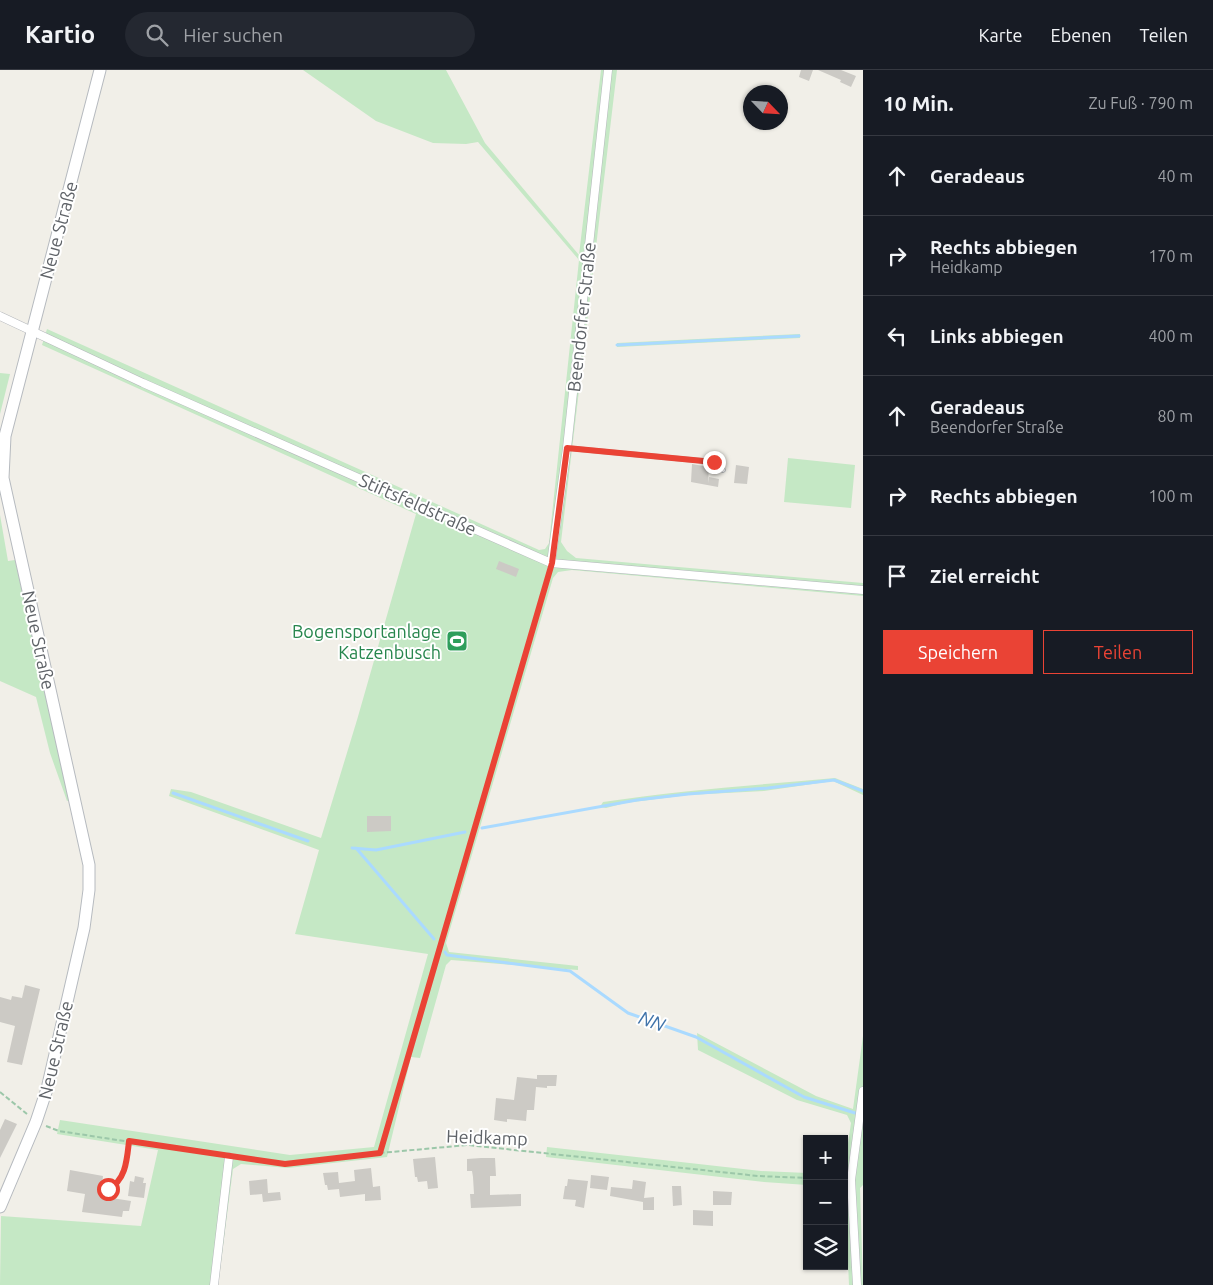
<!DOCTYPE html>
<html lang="de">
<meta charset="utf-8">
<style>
body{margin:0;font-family:Ubuntu,sans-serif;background:#242831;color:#f1f3f6}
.controls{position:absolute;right:15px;bottom:15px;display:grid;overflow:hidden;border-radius:0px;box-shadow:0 1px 4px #0004}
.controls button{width:45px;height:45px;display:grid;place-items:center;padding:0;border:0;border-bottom:1px solid #363941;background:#171b24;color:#f1f3f6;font:25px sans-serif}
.compass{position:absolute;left:743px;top:15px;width:45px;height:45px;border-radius:50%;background:#171b24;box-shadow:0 1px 4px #0004;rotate:115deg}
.stop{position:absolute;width:15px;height:15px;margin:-11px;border:4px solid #ea4335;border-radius:50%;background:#fff}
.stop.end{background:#ea4335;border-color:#fff;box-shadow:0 1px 5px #0008}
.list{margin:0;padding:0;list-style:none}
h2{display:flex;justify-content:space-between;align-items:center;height:65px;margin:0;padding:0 20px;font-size:21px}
h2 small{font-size:16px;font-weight:400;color:#9ea1a6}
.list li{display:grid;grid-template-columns:32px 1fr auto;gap:15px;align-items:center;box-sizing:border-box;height:80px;padding:0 20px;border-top:1px solid #363941}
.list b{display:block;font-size:19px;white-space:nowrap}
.list p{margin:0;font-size:16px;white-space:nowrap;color:#9ea1a6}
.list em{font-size:16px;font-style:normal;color:#9ea1a6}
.actions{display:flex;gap:10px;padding:15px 20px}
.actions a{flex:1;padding:11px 0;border:1px solid #ea4335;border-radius:0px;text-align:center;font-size:18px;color:#ea4335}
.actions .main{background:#ea4335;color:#fff}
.icon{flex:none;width:28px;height:28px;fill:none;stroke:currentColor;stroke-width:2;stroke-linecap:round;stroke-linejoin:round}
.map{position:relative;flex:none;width:863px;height:1215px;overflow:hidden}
header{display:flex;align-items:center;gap:30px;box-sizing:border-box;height:70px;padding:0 25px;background:#171b24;border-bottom:1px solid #363941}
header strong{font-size:24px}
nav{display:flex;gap:28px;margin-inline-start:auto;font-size:18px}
.search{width:350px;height:45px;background:#242831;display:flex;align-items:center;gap:12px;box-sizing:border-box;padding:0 18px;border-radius:28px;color:#9ea1a6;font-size:19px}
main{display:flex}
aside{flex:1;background:#171b24}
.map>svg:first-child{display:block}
.green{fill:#c5e8c5}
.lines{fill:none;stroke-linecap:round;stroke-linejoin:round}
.stream{stroke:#aadaff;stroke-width:3}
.building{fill:#cccac5}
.lane-casing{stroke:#b5b8bc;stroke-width:5.5}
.street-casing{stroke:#b5b8bc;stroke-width:9}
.secondary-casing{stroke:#b6babf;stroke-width:13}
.path{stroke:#9cc7a9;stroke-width:2;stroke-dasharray:5 2.5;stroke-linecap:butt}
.lane{stroke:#fff;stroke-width:4}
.street{stroke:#fff;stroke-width:8}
.secondary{stroke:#fff;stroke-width:11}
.route{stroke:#ea4335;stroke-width:6}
.labels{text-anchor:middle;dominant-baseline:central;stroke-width:4;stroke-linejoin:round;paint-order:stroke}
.street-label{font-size:18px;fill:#5f6368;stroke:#fff}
.leisure-label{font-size:18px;fill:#27864d;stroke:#fff;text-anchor:end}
.water-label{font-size:19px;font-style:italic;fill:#4174aa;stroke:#fff}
</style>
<header>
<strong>Kartio</strong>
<div class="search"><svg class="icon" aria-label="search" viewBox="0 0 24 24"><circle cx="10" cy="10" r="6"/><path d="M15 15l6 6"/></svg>Hier suchen</div>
<nav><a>Karte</a><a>Ebenen</a><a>Teilen</a></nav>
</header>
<main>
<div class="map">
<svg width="863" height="1215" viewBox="0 0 863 1215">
<rect width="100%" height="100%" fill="#f1efe8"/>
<path class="green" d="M303 0H446L485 73 579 185 601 0H617L561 472 567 481 576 488 863 513V526L572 500 558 502 553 508 446 873 449 882 578 896V900L451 890 446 895 420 988 411 987 387 1087 288 1098 241 1094 233 1099 218 1215H0L1 1146 141 1156 158 1080 57 1064 60 1050 290 1085 374 1077 428 884 295 864 319 780 169 726 171 719 191 722 321 768 357 650 416 444 42 275 47 259 539 480 545 479 549 473 579 190 478 72 466 74 433 73 376 51Z
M800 264V268L617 277V273Z
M0 303 10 304 0 344Z
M788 388 855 395 851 438 784 432Z
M0 445 8 491 15 490C33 570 50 650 70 730L67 731 50 683 36 627 0 611Z
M835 708 863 719V725L833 711 764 721 688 725 625 733 606 738 600 737 603 732C680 720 758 715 835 708Z
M697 963 816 1026 853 1039 863 966V1115L860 1118 863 1215H849L844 1100 851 1053 847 1045 797 1030 698 980Z
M547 1077 761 1101 807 1103V1115L764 1112 546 1087Z"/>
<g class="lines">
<path class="stream" d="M617 275 799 266
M173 723 308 771
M482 758 637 730 688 724 768 718 834 710 863 721
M352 778 376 780 465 762
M356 778 434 869
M445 882 447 885 570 901 628 943 696 967 804 1027 855 1043"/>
</g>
<path class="building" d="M801 0H813L809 11 799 7Z
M818 0H841L856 6 851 17 840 12 841 10Z
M692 394 709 397 708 413 709 407 719 409 718 417 691 412Z
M736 395 749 397 747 414 734 413Z
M499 491 519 499 516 507 496 499Z
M367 746H391V761L367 762Z
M25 915 40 919 22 995 7 992 15 956 0 952V927L11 930 12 926 22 928Z
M537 1005H557L556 1016H547V1018L536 1017 534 1040H527L526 1051 507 1049V1052L494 1050 496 1028 514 1030 517 1007 537 1009Z
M5 1049 17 1054 0 1088V1060Z
M435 1087 438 1118 428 1119 427 1111 418 1112 417 1107H415L413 1089Z
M481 1088H495L496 1106H490V1125L521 1124V1136L471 1138 470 1124H474L473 1107 472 1101H467V1089Z
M371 1098 373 1117 380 1116 381 1130 365 1131V1124L340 1127 339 1119 328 1120 327 1115H325L323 1103 338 1102 339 1113 355 1111 354 1100Z
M70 1100 103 1106 101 1124H105V1127L131 1131 129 1141H123L122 1147 82 1142 85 1124 67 1121Z
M591 1105 609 1107 607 1120 590 1118Z
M135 1106 144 1108 143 1113H146L144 1128 128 1126 130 1111 134 1112Z
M267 1109 268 1123 280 1122 281 1130 263 1132 262 1124 250 1125 249 1111Z
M568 1109 588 1111 584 1138 575 1136 576 1130 563 1129 565 1116H567Z
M633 1110 646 1112 644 1128 654 1127V1140H643V1132L610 1126 611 1117 632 1119Z
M672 1116H681L682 1135 673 1136Z
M713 1121 732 1122 731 1135H713Z
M693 1140 713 1141V1156L693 1155Z"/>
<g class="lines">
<g class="lane-casing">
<path id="lane" d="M567 378 714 392 719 394 723 400"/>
</g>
<g class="street-casing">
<path id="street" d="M0 246 143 313 551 493 863 520
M551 493 567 378 608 0
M214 1215 229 1087
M857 1215 851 1110 863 1021"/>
</g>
<g class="secondary-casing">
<path id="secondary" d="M0 1137 36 1052 47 1019 84 858 89 820V795L3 408 5 366 100 0"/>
</g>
<path class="path" d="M0 1022 27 1044
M46 1056 59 1061 221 1086
M380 1083 549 502
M238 1088 285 1094 380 1083 468 1075 758 1106 807 1108
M108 1119C126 1111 127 1090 129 1072"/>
<use href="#lane" class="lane"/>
<use href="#street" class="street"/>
<use href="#secondary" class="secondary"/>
</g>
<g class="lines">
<path class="route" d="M108 1119C126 1111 127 1089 129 1071L285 1094 380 1083 552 493 567 378 714 392"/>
</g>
<defs>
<g id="stadium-square" transform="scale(1.125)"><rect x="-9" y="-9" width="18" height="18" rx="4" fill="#2e9e5b" stroke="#fff"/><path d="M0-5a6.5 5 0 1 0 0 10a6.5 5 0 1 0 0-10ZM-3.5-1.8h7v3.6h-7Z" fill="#fff"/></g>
</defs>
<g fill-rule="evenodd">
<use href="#stadium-square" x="457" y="571"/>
</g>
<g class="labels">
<g class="street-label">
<text transform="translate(58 160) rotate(-75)">Neue Straße</text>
<text transform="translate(581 247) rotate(-84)">Beendorfer Straße</text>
<text transform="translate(418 434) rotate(24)">Stiftsfeldstraße</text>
<text transform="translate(39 570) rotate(78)">Neue Straße</text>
<text transform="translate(55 980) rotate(-77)">Neue Straße</text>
<text transform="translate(487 1067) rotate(2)">Heidkamp</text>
</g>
<g class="leisure-label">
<text x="441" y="561">Bogensportanlage<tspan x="441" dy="21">Katzenbusch</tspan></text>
</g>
<g class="water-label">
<text transform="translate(652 951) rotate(20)">NN</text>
</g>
</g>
</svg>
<div class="controls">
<button>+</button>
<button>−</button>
<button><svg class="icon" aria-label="layers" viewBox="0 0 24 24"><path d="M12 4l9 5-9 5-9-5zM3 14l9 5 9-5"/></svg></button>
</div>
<svg class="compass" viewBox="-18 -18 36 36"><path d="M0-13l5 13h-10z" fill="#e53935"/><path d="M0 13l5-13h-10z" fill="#9ea1a6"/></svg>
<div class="stop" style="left:108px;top:1119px"></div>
<div class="stop end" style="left:714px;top:392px"></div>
</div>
<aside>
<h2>10 Min.<small>Zu Fuß · 790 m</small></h2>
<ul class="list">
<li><svg class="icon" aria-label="ahead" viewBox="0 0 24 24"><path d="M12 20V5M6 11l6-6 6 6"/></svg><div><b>Geradeaus</b></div><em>40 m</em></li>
<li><svg class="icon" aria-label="right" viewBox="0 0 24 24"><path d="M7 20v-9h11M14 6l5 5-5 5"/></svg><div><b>Rechts abbiegen</b><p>Heidkamp</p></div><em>170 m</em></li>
<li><svg class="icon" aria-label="left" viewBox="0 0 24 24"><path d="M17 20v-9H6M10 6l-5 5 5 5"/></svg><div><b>Links abbiegen</b></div><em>400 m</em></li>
<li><svg class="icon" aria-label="ahead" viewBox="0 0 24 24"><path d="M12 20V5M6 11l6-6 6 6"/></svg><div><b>Geradeaus</b><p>Beendorfer Straße</p></div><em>80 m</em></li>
<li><svg class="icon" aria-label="right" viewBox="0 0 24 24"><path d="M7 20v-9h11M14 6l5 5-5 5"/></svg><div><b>Rechts abbiegen</b></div><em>100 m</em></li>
<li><svg class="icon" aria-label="arrive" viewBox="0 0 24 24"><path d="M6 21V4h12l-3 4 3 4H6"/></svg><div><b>Ziel erreicht</b></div></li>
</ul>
<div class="actions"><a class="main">Speichern</a><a>Teilen</a></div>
</aside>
</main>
